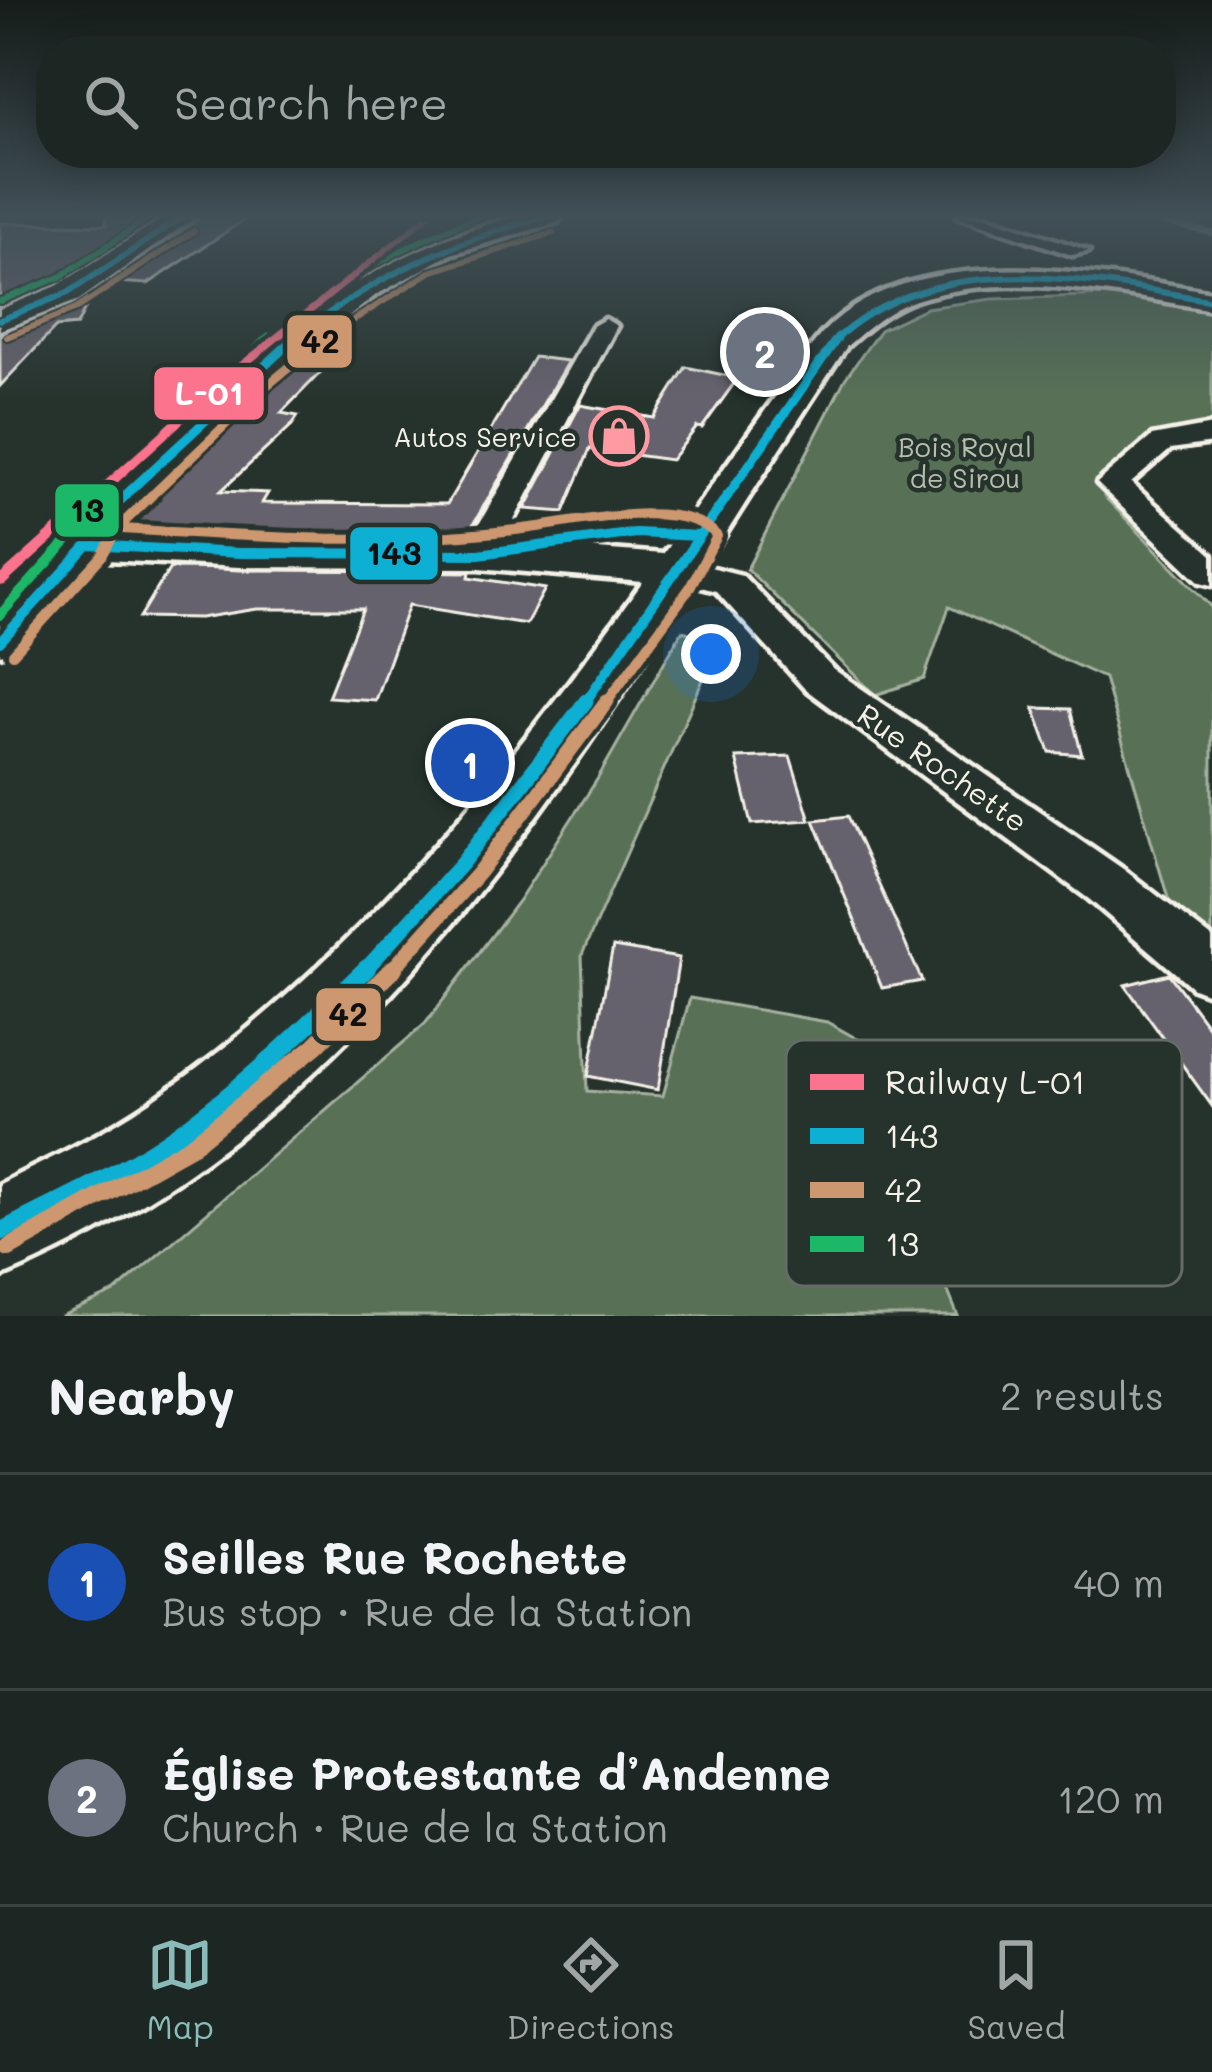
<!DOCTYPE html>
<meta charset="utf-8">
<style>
body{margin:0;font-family:Mali,sans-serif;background:#252e2a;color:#f1f3f6}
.you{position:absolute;left:711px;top:654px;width:42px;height:42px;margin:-30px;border:9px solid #fff;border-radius:50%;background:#1a73e8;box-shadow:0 0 0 18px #1a73e833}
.badge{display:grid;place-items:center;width:78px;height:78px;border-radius:50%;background:#8bbbb9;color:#fff;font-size:39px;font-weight:700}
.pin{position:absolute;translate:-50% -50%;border:6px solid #fff;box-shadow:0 3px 12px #0006}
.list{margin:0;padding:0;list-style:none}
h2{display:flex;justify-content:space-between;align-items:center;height:156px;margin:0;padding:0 48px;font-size:51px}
h2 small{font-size:39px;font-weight:400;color:#a0a5a5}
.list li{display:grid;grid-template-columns:78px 1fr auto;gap:36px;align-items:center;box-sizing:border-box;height:216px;padding:0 48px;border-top:3px solid #3a4340}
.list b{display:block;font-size:45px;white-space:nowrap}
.list p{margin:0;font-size:39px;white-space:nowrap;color:#a0a5a5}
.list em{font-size:39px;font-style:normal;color:#a0a5a5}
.icon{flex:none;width:66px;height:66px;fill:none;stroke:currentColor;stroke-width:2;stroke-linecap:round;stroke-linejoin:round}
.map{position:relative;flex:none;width:1212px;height:1316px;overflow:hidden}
.search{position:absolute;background:#1c2622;box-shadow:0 6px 30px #0003;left:36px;right:36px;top:36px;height:132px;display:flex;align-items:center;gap:30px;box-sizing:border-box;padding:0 42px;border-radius:48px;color:#a0a5a5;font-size:45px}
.sheet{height:588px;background:#1c2622}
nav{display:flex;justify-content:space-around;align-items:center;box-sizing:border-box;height:168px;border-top:3px solid #3a4340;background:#1c2622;font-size:33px;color:#a0a5a5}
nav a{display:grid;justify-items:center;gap:6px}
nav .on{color:#8bbbb9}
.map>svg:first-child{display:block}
.green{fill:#597156;stroke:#a6b19f;stroke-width:3}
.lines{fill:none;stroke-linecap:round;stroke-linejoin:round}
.stream{stroke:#929fa3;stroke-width:6}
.building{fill:#66626d;stroke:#f4f1e8;stroke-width:3}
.street-casing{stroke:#f4f1e8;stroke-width:9}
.secondary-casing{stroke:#f4f1e8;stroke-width:9}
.street{fill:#26332d;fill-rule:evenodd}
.secondary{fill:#26332d;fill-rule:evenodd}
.bus-1-far4-casing{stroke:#26332d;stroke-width:10}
.bus-1-far3-casing{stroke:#26332d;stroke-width:15}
.bus-1-far2-casing{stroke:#26332d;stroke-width:20}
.bus-1-far1-casing{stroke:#26332d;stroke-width:24}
.bus-1-casing{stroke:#26332d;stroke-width:27}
.bus-2-far4-casing{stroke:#26332d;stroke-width:10}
.bus-2-far3-casing{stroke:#26332d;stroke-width:15}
.bus-2-far2-casing{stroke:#26332d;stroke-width:20}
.bus-2-far1-casing{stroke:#26332d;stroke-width:24}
.bus-2-casing{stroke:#26332d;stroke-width:27}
.bus-3-far2-casing{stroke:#26332d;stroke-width:10}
.bus-3-far1-casing{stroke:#26332d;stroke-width:15}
.bus-3-casing{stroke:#26332d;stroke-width:20}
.bus-1-far4{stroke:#0dafd3;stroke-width:6}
.bus-1-far3{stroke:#0dafd3;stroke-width:9}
.bus-1-far2{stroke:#0dafd3;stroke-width:10}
.bus-1-far1{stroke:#0dafd3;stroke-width:15}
.bus-1{stroke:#0dafd3;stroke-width:18}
.bus-2-far4{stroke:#cd976f;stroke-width:6}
.bus-2-far3{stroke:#cd976f;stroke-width:9}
.bus-2-far2{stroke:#cd976f;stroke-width:10}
.bus-2-far1{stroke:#cd976f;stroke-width:15}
.bus-2{stroke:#cd976f;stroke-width:18}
.bus-3-far2{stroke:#1ab867;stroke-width:6}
.bus-3-far1{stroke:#1ab867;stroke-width:9}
.bus-3{stroke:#1ab867;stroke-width:10}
.rail-1-casing{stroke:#26332d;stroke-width:9}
.rail-1{fill:#fc738d;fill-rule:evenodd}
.labels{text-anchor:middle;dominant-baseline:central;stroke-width:9;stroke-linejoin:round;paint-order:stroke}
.far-poi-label{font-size:27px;fill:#f4f1e8;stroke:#26332d;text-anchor:end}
.far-park-label{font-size:27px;fill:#b6beae;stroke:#26332d}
.street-label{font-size:30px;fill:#f4f1e8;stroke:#26332d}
.key{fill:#26332d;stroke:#646c65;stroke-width:3}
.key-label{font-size:33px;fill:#f4f1e8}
.line-badge{stroke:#26332d;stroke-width:4.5}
.badge-label{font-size:33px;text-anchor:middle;font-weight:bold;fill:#fff}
.pale-badge-label{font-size:33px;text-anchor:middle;font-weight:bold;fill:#111}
</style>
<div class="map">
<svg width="1212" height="1316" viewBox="0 0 1212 1316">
<rect width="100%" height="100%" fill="#26332d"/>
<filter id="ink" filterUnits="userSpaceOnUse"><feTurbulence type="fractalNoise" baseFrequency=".00833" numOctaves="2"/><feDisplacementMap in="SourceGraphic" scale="24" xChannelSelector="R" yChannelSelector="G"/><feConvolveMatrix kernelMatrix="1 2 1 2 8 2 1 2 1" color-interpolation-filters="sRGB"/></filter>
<g filter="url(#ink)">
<path class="green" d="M1142 294 1212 307V434L1162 442 1113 483 1104 496 1212 607V969L1181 943 1104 678 949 607 924 679 875 695 747 569 845 379 880 330 926 308 992 299Z
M682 631 720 641 582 955 587 1091 663 1096 690 998 827 1022 920 1074 907 1192 958 1316H61L115 1292 425 1024 519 900 598 778Z"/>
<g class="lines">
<path class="stream" d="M1133 216 1212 233"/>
</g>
<path class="building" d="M106 216H158L55 282 0 304V223L106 225Z
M201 216H250L148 284 113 282Z
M91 297 77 325 56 327 0 386V334Z
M340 330 351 341 281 413 298 416 292 425 221 491 268 493 262 503 447 504 534 357 568 361 467 535H239L131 525 263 391Z
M686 367 738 378 702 428 697 427 671 460 590 449 564 512 525 509 580 405 654 418Z
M170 568 470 572 469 577 545 589 526 624 409 605 375 700 328 697 363 609H257L200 618 140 617Z
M1034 708 1070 709 1082 755 1050 752Z
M790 756 810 820 752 824 736 758Z
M848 816 922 981 882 988 814 820Z
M613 947 679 958 658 1090 588 1076Z
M1169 974 1212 1032V1106L1125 985Z"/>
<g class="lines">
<g class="street-casing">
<path id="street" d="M957 216H985L1089 251 1072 255Z
M605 319 617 326 496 554 491 561H467L462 554 593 326Z
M1212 425V443L1171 449 1131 483 1212 555V585L1200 582 1097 483 1152 436Z
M88 535 100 538 105 545 100 552 14 651 0 655V619L76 538Z
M678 559 742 575 833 669 1123 869 1212 938V995L1193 988 1089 899 805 689 716 591 666 578 661 570 666 562Z"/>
</g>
<g class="secondary-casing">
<path id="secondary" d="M166 216H197L79 300 0 330V309L57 286Z
M518 216H562L558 222 451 254 376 295 260 388 118 532 239 539 479 540 663 554C701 502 737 449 775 397 791 376 806 350 824 331 913 239 1099 272 1212 292V310C1121 294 1007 270 916 300 889 309 869 327 847 346 615 693 409 1108 0 1277V1184C51 1158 104 1134 152 1101 352 964 503 776 643 582L479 568 239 567 88 559 71 555 65 545C90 498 131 467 170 431 280 330 371 253 518 216Z"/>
</g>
<use href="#street" class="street"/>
<use href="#secondary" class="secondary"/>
<g class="bus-1-far4-casing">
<path id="bus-1-far4" d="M0 320 68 293 184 216
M292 340C375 276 448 242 549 216
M835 340C936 247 1088 279 1212 301"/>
</g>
<g class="bus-1-far3-casing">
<path id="bus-1-far3" d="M122 498 296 337
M726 498 838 337"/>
</g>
<g class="bus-1-far2-casing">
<path id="bus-1-far2" d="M88 545 239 553 479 554 636 533 699 536
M0 642 88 545 102 518 126 495
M584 704 728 495"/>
</g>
<g class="bus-1-far1-casing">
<path id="bus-1-far1" d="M364 971 462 863 586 701"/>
</g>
<g class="bus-1-casing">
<path id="bus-1" d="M0 1232C55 1203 112 1178 163 1144 238 1094 303 1030 367 968"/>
</g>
<g class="bus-2-far4-casing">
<path id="bus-2-far4" d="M7 337 76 309 194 231
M322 340 430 272 553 233"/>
</g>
<g class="bus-2-far3-casing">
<path id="bus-2-far3" d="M149 498 264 388 326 337"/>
</g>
<g class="bus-2-far2-casing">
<path id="bus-2-far2" d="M89 527C236 536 384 548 531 528 577 522 685 496 717 536L689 589 605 704
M13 654 102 556 117 529 152 495"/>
</g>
<g class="bus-2-far1-casing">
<path id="bus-2-far1" d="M391 971 479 872 607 701"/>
</g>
<g class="bus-2-casing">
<path id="bus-2" d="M9 1248 191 1146 315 1046 394 968"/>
</g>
<g class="bus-3-far2-casing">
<path id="bus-3-far2" d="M0 301 60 277 152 216
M266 340C332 285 400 246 480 216"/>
</g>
<g class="bus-3-far1-casing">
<path id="bus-3-far1" d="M97 498 269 337"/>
</g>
<g class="bus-3-casing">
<path id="bus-3" d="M0 615 73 535 100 495"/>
</g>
<use href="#bus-1-far4" class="bus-1-far4"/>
<use href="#bus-1-far3" class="bus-1-far3"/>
<use href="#bus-1-far2" class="bus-1-far2"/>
<use href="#bus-1-far1" class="bus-1-far1"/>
<use href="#bus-1" class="bus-1"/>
<use href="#bus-2-far4" class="bus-2-far4"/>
<use href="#bus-2-far3" class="bus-2-far3"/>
<use href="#bus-2-far2" class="bus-2-far2"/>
<use href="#bus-2-far1" class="bus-2-far1"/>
<use href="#bus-2" class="bus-2"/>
<use href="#bus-3-far2" class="bus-3-far2"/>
<use href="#bus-3-far1" class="bus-3-far1"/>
<use href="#bus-3" class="bus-3"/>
<g class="rail-1-casing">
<path id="rail-1" d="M424 216H432L229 381 5 585 0 586V575L221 377Z"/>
</g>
<use href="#rail-1" class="rail-1"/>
</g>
</g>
<linearGradient id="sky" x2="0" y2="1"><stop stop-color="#151c19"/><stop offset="0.54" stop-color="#415057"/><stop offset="1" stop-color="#415057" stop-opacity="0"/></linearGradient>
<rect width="1212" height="400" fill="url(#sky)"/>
<defs>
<g id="shop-ring" transform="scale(3)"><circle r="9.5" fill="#26332d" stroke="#ff9aa2" stroke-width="1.5"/><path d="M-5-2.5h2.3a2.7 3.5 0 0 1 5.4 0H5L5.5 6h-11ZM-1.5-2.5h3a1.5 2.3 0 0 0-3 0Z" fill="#ff9aa2"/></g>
</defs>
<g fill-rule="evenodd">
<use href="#shop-ring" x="619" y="436"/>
</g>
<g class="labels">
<g class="far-poi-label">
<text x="577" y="436">Autos Service</text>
</g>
<g class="far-park-label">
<text x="965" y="446">Bois Royal<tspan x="965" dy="31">de Sirou</tspan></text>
</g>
<g class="street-label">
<text transform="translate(943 767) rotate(35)">Rue Rochette</text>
</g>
</g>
<rect x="786" y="1040" width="396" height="246" rx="18" class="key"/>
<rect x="810" y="1074" width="54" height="16" fill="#fc738d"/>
<rect x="810" y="1128" width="54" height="16" fill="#0dafd3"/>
<rect x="810" y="1182" width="54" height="16" fill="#cd976f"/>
<rect x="810" y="1236" width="54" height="16" fill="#1ab867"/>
<g class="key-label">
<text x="885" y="1094">Railway L-01</text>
<text x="885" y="1148">143</text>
<text x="885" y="1202">42</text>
<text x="885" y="1256">13</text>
</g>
<g class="line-badge">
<rect x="285" y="313" width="69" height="57" rx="12" fill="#cd976f"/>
<rect x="152" y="365" width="114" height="57" rx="12" fill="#fc738d"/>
<rect x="53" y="482" width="68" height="57" rx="12" fill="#1ab867"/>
<rect x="348" y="525" width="92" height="57" rx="12" fill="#0dafd3"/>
<rect x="314" y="986" width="69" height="57" rx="12" fill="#cd976f"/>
</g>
<g class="badge-label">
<text x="209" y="405">L-01</text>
</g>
<g class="pale-badge-label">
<text x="320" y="353">42</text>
<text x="87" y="522">13</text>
<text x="394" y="565">143</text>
<text x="348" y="1026">42</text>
</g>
</svg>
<div class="you"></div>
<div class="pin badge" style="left:470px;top:763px;background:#1a4fb4">1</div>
<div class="pin badge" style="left:765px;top:352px;background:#6b7280">2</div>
<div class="search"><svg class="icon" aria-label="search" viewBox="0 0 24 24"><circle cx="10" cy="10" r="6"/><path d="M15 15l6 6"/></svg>Search here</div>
</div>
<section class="sheet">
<h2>Nearby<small>2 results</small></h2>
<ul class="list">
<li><span class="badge" style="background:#1a4fb4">1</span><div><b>Seilles Rue Rochette</b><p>Bus stop · Rue de la Station</p></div><em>40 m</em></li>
<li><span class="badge" style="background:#6b7280">2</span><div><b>Église Protestante d’Andenne</b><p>Church · Rue de la Station</p></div><em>120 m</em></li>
</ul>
</section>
<nav>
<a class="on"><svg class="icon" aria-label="map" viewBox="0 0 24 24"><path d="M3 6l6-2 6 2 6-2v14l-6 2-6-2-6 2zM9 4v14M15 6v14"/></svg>Map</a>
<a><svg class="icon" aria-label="directions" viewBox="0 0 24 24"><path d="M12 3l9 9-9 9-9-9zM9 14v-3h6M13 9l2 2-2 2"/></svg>Directions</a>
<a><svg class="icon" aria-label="saved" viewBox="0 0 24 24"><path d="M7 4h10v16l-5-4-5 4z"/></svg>Saved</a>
</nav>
